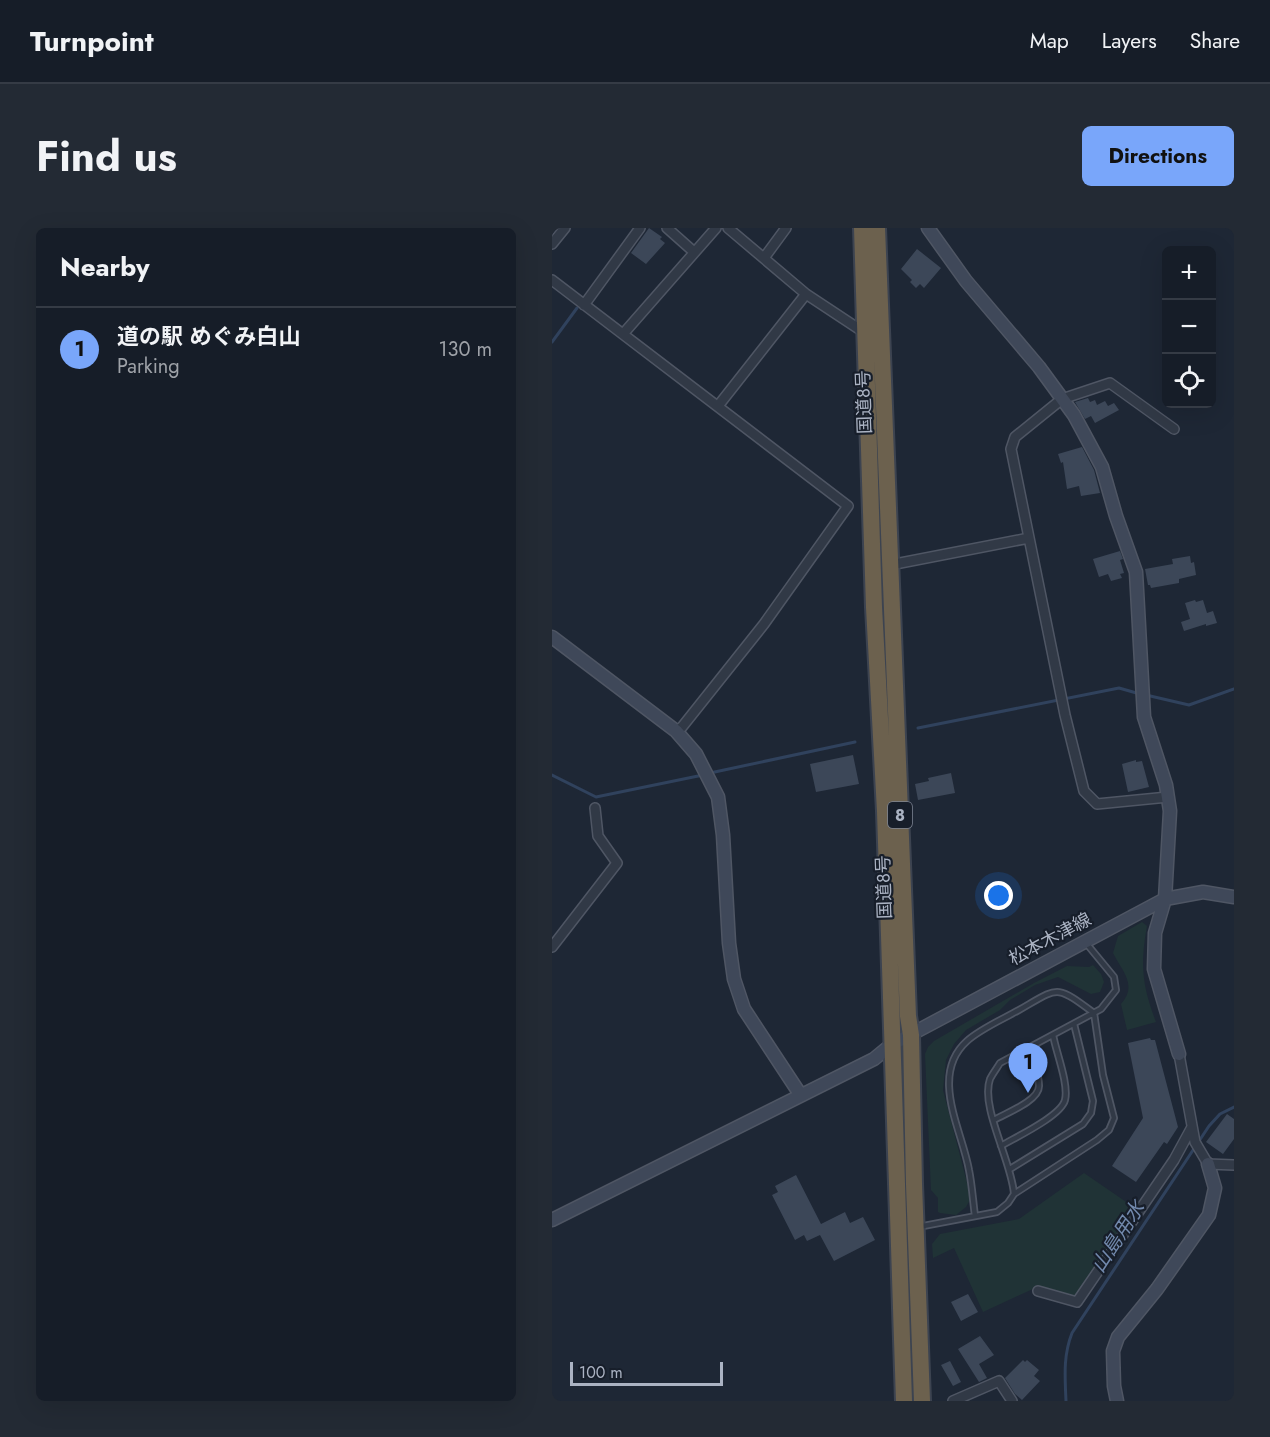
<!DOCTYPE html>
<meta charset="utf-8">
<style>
body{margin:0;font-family:Jost,"Noto Sans JP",sans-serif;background:#232a34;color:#f1f3f6}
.controls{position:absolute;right:18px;top:18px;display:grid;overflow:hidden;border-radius:9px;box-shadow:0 6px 24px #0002}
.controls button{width:54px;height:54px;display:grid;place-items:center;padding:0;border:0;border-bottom:2px solid #353b45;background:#161d28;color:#f1f3f6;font:30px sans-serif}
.scale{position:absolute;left:18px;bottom:15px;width:153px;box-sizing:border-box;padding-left:6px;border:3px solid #abb3c3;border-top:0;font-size:16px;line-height:21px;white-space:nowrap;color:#abb3c3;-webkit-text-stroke:4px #171e2a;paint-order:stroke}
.you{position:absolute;left:447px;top:668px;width:21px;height:21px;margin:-15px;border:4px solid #fff;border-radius:50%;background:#1a73e8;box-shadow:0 0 0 9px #1a73e833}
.badge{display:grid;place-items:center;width:39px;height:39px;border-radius:50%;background:#79a6fa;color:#111;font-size:20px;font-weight:700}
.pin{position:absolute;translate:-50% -50px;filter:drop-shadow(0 2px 3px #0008)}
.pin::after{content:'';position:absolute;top:32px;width:21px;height:18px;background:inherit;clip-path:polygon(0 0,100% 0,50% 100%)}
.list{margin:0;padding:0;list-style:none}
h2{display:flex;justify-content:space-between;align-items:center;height:78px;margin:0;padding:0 24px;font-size:26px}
h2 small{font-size:20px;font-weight:400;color:#9ea2a8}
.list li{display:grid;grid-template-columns:39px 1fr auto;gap:18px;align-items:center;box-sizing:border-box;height:84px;padding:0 24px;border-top:2px solid #353b45}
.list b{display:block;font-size:22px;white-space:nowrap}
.list p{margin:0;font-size:20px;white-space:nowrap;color:#9ea2a8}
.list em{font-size:20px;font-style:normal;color:#9ea2a8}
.icon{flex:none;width:33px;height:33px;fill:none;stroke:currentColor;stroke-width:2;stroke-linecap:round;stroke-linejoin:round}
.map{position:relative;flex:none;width:682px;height:1173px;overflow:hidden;border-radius:9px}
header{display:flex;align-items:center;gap:36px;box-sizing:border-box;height:84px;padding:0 30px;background:#161d28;border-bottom:2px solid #353b45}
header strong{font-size:28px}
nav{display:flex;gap:33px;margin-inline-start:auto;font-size:21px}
.intro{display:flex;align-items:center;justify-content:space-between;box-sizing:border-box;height:144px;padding:0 36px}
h1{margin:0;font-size:42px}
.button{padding:15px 27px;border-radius:9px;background:#79a6fa;color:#111;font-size:21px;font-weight:700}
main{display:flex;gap:36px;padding:0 36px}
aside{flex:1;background:#161d28;border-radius:9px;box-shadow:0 6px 24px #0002}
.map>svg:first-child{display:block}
.green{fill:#203336}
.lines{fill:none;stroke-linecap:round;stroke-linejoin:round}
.stream{stroke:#30425d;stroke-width:3}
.building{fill:#3c4758}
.lane-casing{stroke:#4f5664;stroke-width:8}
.street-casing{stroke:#4f5664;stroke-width:12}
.secondary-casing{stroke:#4f5664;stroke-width:15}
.highway-casing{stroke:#3c4350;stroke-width:20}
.lane{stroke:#313946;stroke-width:4.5}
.street{stroke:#313946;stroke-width:9}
.secondary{stroke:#3f4859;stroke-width:12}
.highway{stroke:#6c614e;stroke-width:16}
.labels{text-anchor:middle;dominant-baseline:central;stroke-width:4.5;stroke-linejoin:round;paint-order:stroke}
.shield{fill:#171e2a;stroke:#7f8695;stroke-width:1.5}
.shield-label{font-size:16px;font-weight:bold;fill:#abb3c3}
.street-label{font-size:18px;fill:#abb3c3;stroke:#171e2a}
.water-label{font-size:20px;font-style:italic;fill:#7289ad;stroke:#171e2a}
</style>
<header>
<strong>Turnpoint</strong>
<nav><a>Map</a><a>Layers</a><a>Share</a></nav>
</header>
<div class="intro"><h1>Find us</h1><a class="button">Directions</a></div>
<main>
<aside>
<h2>Nearby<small></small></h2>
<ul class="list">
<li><span class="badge">1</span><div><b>道の駅 めぐみ白山</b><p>Parking</p></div><em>130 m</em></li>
</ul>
</aside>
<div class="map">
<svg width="682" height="1173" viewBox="0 0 682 1173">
<rect width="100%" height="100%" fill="#1e2735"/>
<path class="green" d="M590 694 595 698C588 737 590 757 604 794L575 802 569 776C586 757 570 743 561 725L566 708Z
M541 737 549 746 552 754 548 764 539 766 506 749 483 757 458 772 448 782 414 802 402 816 394 832 391 862 419 970 414 979 404 987 388 985 386 984V970L379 962 373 826 376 819 382 813 482 755 515 738 537 739Z
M532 945 583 980 526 1066 520 1069 493 1060H483L431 1084 402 1020 381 1030 380 1016 388 1006 467 991Z"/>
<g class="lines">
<path class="stream" d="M0 114 25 80
M594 467 637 477 682 461
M366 500 567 460 588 466
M158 545 303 514
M0 547 44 569 151 547
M514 1173C513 1149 511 1128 520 1105L657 898 668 886 682 879"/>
</g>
<path class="building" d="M97 0 110 9 108 11 113 15 94 36 79 25Z
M365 21 389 40 372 60 368 56 364 60 358 54 360 52 349 41Z
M536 170 538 174 543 172 545 177 553 173 556 178 562 175 567 182 543 195 539 188 533 191 523 174Z
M530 219 542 242 548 265 529 268 527 258 515 261 511 234 509 235 506 226Z
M568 323 571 331 568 332 572 345 568 346 570 350 559 353 556 346 547 349 541 331Z
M638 328 639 335 642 334 644 347 627 351V355L599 360 598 357H596L593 341 621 336 620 331Z
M643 372 644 374 651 372 655 385 661 383 665 395 654 398V396L632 403 629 394 638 391 633 375Z
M301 527 307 556 264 564 258 536Z
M584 532V534L590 533 597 559 576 564 570 536Z
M399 545 403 565 366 572 363 556 377 553 376 550Z
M598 810 599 812H603L626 899 615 916 612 914 584 954 560 938 591 890 576 815Z
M675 886 682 891V911L671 926 654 914Z
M244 947 269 996 293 984 298 995 311 989 323 1012 282 1033 268 1007 255 1013 252 1007 243 1012 220 967 226 964 223 958Z
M416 1066 426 1084 409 1093 399 1074Z
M428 1108 442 1127 427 1136 435 1150 427 1154 406 1121Z
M471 1132 473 1134 475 1132 487 1142 482 1148 488 1153 470 1172 463 1166 453 1150Z
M398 1133 409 1154 401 1158 389 1137Z"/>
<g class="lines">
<g class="lane-casing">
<path id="lane" d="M442 892C454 885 487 873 487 858 487 846 481 831 478 820
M449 918C464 909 509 888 513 872 517 856 504 824 501 807
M458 941 531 896 539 885 541 873 522 796
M423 988C421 973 420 957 417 942 410 902 377 847 415 813 428 801 451 791 467 782 507 759 503 756 542 785L551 847 562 890 557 902 545 912 462 966
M366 999 445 984 456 975 462 966C460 934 428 879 438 851 441 845 445 840 448 835L549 781 564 762 562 749 534 715"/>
</g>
<g class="street-casing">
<path id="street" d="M115 0 142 24
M176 0 254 66 313 105
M0 16 13 0
M212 30 234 0
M0 52 296 278 212 396 130 499 124 503
M32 77 88 0
M71 106 164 0
M166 178 254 66
M338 337 477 310
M616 569 545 576 532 563 513 487 459 221 463 209 510 171 558 155 622 201
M0 719 65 635 46 608 43 580
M627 826 643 914 656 936 682 937
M486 1063 525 1074 622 932 640 899
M401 1173 447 1153 460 1173"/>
</g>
<g class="secondary-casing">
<path id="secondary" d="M376 0 414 53 487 139 522 187 550 239 564 288 584 344 592 489 614 557 618 583 613 671 603 705 602 741 627 826
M0 409 124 503 144 526 166 569 171 607 177 715 182 751 192 781 248 866
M0 992 322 831 339 817 613 671 651 664 682 669
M565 1173 562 1158 561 1123 566 1109 605 1061 657 987 663 960 656 936"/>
</g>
<g class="highway-casing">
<path id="highway" d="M310 0 322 379 333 583 352 1173
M325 0 356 788 359 807 362 956 370 1173"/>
</g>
<use href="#lane" class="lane"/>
<use href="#street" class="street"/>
<use href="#secondary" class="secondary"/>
<use href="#highway" class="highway"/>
</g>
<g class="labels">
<rect class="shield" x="336" y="574" width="24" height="26" rx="4.5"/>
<g class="shield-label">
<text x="348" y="587">8</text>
</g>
<g class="street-label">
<text transform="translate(312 174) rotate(-92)">国道8号</text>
<text transform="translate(332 659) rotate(-92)">国道8号</text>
<text transform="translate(498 711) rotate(-28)">松本木津線</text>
</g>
<g class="water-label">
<text transform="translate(566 1009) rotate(-57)">山島用水</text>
</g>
</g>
</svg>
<div class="controls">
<button>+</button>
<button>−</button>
<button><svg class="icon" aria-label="locate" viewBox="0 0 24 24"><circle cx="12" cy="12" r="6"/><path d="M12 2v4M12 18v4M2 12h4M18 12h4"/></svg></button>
</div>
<div class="scale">100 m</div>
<div class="you"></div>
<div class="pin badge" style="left:476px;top:865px">1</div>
</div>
</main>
